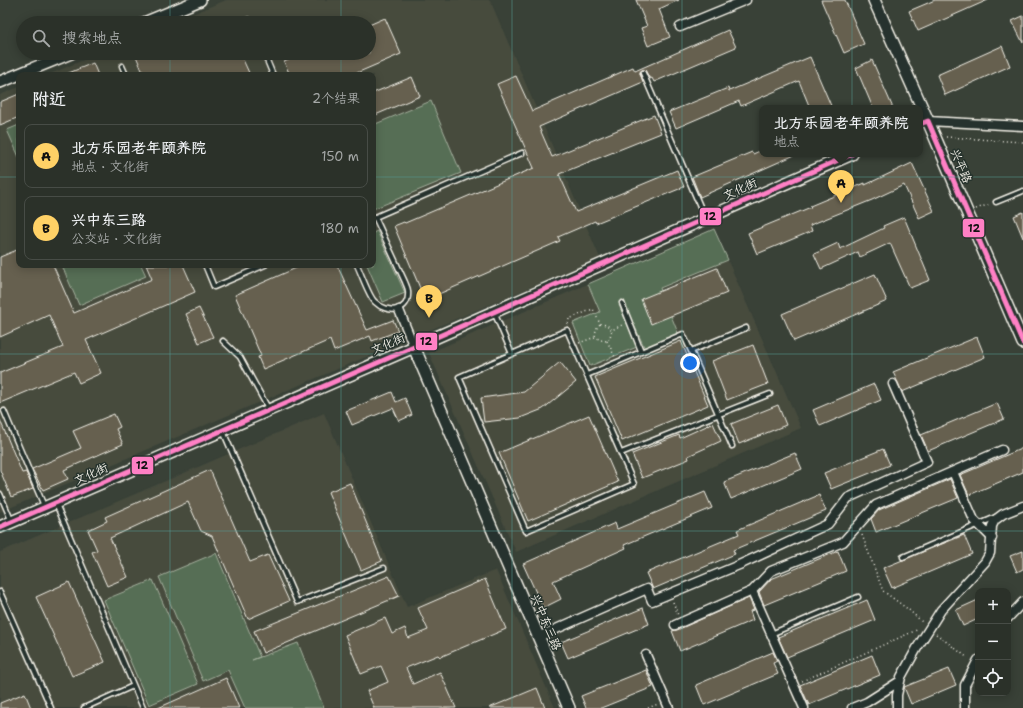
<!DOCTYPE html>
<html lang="zh">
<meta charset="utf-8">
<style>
body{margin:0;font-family:"Shantell Sans","LXGW WenKai TC",sans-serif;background:#333931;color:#f1f3f6}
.controls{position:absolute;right:12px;bottom:12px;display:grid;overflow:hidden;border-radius:8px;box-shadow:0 2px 10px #0003}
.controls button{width:36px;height:36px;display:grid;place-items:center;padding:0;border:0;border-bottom:1px solid #474c46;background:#2b3129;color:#f1f3f6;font:20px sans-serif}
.you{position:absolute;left:690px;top:363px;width:14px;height:14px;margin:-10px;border:3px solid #fff;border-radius:50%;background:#1a73e8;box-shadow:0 0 0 6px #1a73e833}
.badge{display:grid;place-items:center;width:26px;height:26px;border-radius:50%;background:#ffd166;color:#111;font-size:13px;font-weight:700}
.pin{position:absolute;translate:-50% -33px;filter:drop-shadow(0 1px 2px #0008)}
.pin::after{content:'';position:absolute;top:21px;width:14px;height:12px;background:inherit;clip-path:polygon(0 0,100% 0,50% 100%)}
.popup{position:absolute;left:759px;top:105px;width:164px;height:52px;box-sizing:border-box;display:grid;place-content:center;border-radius:8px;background:#2b3129;filter:drop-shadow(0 1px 3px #0005);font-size:13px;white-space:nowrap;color:#a6a9a8}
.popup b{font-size:15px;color:#f1f3f6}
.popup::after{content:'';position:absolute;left:50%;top:100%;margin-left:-8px;border:8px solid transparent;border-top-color:#2b3129}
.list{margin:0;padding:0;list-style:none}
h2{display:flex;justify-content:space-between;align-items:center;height:52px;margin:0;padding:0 16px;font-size:17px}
h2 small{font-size:13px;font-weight:400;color:#a6a9a8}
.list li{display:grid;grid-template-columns:26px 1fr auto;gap:12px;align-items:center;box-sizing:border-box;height:64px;margin:0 8px 8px;padding:0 8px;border:1px solid #474c46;border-radius:8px}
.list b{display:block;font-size:15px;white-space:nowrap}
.list p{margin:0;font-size:13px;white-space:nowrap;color:#a6a9a8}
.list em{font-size:13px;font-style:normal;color:#a6a9a8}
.icon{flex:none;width:22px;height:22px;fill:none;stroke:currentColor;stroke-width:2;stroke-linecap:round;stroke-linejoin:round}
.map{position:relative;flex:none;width:1023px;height:708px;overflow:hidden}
.search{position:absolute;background:#2b3129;box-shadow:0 2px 10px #0003;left:16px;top:16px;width:360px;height:44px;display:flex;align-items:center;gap:10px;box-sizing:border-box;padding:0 14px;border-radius:22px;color:#a6a9a8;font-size:15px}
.panel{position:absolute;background:#2b3129;box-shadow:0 2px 10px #0003;left:16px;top:72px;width:360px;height:196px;border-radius:8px}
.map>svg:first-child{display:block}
.built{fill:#464b3e}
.green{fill:#566e54;stroke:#a5b09e}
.building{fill:#66614f;stroke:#f4f1e8}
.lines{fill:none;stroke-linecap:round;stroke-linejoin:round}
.lane-casing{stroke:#f4f1e8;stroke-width:7}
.street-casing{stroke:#f4f1e8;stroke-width:11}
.secondary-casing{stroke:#f4f1e8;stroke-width:14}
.path{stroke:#f4f1e8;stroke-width:1.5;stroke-dasharray:1 3;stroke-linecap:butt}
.lane{stroke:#26332d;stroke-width:4}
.street{stroke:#26332d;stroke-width:8}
.secondary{stroke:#26332d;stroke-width:11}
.bus-1-casing{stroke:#26332d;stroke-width:8}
.bus-1{stroke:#ff80c5;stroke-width:5}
.grid{fill:none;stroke:#549b93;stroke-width:1;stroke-opacity:0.55}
.labels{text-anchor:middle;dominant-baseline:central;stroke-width:3;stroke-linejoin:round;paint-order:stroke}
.street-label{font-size:12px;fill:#f4f1e8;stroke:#26332d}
.line-badge{stroke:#26332d;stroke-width:1.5}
.pale-badge-label{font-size:11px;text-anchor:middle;font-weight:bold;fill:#111}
</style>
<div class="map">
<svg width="1023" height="708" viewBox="0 0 1023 708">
<rect width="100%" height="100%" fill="#394137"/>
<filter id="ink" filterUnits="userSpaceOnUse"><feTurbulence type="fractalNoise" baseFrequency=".025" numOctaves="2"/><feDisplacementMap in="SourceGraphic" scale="8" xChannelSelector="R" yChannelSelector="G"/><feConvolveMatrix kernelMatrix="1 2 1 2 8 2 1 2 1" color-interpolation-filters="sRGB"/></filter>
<g filter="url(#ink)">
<path class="built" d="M226 0H490L600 258 0 512V95L19 87V265H373V75H48L100 53H369V23H171Z
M714 229 801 428 516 552 429 353Z
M324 413 407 607 496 570 555 708H0V552Z"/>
<path class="green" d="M431 101 461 173 373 209V125Z
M19 125V157L7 130Z
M714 229 728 260 660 288 680 338 646 351 624 303 619 305 637 347 590 366 573 323 600 312 588 284Z
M377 231 405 293 383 302 367 265H373V233Z
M69 265H141L146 276 79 305 63 268Z
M216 553 260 657 252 660 298 643 324 708H245L228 670 203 681 159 577Z
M153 580 198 684 149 705 104 600Z"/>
<path class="building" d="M636 0H679L659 9 670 37 648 46 641 28 647 26Z
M821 0H845L864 44 844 53Z
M935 0H988L918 31 909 11Z
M1023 16V43L1012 21Z
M385 18 401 54 352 75H290L284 62 304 53H369V25Z
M728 30 736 47 654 82 652 78 650 79 645 70H642L640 73 643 82 539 127 552 157 654 115 661 133 559 174 576 212 677 170 684 187 596 223 595 221 558 237 560 241 425 300 394 226 404 222 405 223 534 168 497 84 516 76 532 111 633 67 635 71Z
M1002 46 1010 66 945 95 937 75Z
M144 53H240L250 75H144L136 56Z
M810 57 832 108H810L799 81 741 106 739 101 676 128 669 112 728 88 729 91Z
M872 60 893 108H873L856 68Z
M93 63 98 75H64Z
M412 77 420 96 373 116V93Z
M19 94V117L0 125V102Z
M762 150V154H797L700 197 692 177 752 152 753 154Z
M912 163 934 211 919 218 904 185 872 200 810 225 812 231 757 254 748 233 811 207 810 206 865 183V185Z
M1023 212V238L1014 216Z
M904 217 930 280 910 288 890 243 860 257 858 252 821 269 814 254 838 243 840 249 884 228 883 226Z
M17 250 19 254V265H53L74 313 152 279 146 265H183L195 292 86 340 101 373 79 383 74 372 0 403V373L63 347 49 315 0 337V257Z
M303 265H337L367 330 393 320 398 331 372 341 370 336 334 351 330 340 263 369 258 357 261 356 235 295Z
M717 268 727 293 651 324 641 299Z
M875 274 887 301 794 341 782 314Z
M199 308 213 337 199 343 186 314Z
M977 337 985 357 902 392 893 372Z
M681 341 708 405 622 441 595 377Z
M753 345 768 384 727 400 712 361Z
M560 362 576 382 543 409 520 418 484 422 481 398 524 392Z
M874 384 881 400 820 426 813 410Z
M392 392 396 402 405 398 412 415 399 421 393 408 352 425 346 411Z
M997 403 1004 419 928 451 921 435Z
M778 405 786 425 739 444 731 424Z
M114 414 120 427 116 429 123 444 64 470 68 479 43 490 32 469 81 448 73 431Z
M589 415 618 482 528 521 499 453Z
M0 420 22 473 26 472 33 489 11 497 0 470Z
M713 423 721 441 688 456 689 459 642 478 632 454 679 435 680 438Z
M1023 448V472L969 495 960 475Z
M883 449 890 465 831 489 824 473Z
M795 453 802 469 731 499 724 482Z
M210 470 250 562 268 555 289 601 248 619 212 536 201 531 188 502 110 538 128 577 107 586 92 552 97 550 88 530 107 521 105 517Z
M950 479 958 498 876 532 871 519 879 510Z
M350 483 382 561 361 570 328 492Z
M705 492 712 508 624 545 626 548 553 581 561 599 543 608 523 564 615 523 617 529Z
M819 495 826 511 733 550 735 554 653 589 646 573 739 534 737 530Z
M964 535 972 554 892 588 883 568Z
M838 551 846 571 764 605 759 592 771 579Z
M1023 551V569L1017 572 1010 556Z
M389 576 399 596 263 653 254 631Z
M485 579 506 629 440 657 438 655 406 668 413 684 440 672 456 708H374L367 691 388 682 381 666 361 674 345 635 385 618 392 634 405 628 408 638 428 630 418 608Z
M69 582 105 662 72 676 36 597Z
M749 598 754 610 750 611 753 620 680 651 672 631 677 630Z
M867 600 875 620 787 657 778 637Z
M978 600V619L963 626 956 610Z
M643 608 649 624 568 658 561 642Z
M773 652 777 661 773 663 778 674 704 705 696 685Z
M872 655 880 675 809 705 800 685Z
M949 669 956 685 911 704 904 687Z
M646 670 653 687 601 708H586L581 696Z
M226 678 239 708H158Z
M537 688 545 708H489Z
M25 693 31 708H0V703Z"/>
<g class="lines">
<g class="lane-casing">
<path id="lane" d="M249 20 251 23
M264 53 273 75
M122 66 126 75
M643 73 705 218
M996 202 1023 191
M373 218 522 153
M205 265 214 287 265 265
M357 265C361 273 369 297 375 302 387 314 410 313 408 291 408 288 406 285 405 282L375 217
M622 303 641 351
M494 312 512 354
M567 330 634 484 526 531 459 377Z
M223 341 240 357 269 410
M587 375 683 334 691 351
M4 411 44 506
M223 431 297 602 384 568
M732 446 691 351 746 328
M621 453 770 394
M0 494 12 522
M56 504 143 708
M903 557 996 517
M0 592 51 708
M771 634 858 597
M84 708 133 686"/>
</g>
<g class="street-casing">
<path id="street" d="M680 27 746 0
M928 121 1023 126
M399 310 414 347
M953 472 974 520 992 538
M752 591 771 571 843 542 876 505 1002 450
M1008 618 1023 602
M675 625 752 591 804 708
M538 637 647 589 652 601 739 565 828 524 848 498 927 462 893 384
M646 655 669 708
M852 708 867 702 900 681
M897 708V695L901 677 917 648 941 610 985 562 990 553 992 526 995 520 1003 514 1023 506
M965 708V685L978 660"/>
</g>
<g class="secondary-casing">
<path id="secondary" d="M874 0 928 121 1023 343
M144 23 200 0
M0 82 71 53
M414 347 569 708
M0 527 414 347 852 154"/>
</g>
<path class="path" d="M946 137 1023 142
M976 209 990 204
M568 324 569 319 593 309 600 324 596 329 595 337
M600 324 607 325 612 330
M607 341 615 357
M579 343 595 337 601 340 607 341 610 337 612 330 622 325
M862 535 883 591 909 610 922 622
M673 602 678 615
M936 634 968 658
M802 681 919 629
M648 708 658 704"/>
<use href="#lane" class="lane"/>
<use href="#street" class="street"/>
<use href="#secondary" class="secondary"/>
<g class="bus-1-casing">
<path id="bus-1" d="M920 124 928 121 1023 343
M0 527 414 347 852 154"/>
</g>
<use href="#bus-1" class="bus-1"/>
</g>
</g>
<path class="grid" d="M170 0V23M341 0V23M512 0V708M682 0V708M852 0V708M170 53V75M341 53V75M0 177H19M373 177H1023M170 265V708M341 265V708M0 354H1023M0 531H1023"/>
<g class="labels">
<g class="street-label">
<text transform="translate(961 166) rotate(67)">兴平路</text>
<text transform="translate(740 189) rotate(-24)">文化街</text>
<text transform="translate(388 344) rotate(-23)">文化街</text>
<text transform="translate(91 474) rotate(-24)">文化街</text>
<text transform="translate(546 622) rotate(67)">兴中东三路</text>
</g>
</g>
<g class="line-badge">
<rect x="699" y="207" width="23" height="19" rx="4" fill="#ff80c5"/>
<rect x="962" y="218" width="23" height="20" rx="4" fill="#ff80c5"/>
<rect x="415" y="332" width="23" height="19" rx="4" fill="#ff80c5"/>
<rect x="131" y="456" width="23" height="19" rx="4" fill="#ff80c5"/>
</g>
<g class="pale-badge-label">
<text x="710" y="220">12</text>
<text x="974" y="232">12</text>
<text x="426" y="345">12</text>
<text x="142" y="469">12</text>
</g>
</svg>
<div class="controls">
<button>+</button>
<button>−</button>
<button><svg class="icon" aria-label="locate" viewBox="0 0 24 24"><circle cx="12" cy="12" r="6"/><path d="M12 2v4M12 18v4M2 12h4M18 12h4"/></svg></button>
</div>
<div class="you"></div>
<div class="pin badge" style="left:841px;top:203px">A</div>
<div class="popup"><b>北方乐园老年颐养院</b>地点</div>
<div class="pin badge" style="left:429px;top:318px">B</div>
<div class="search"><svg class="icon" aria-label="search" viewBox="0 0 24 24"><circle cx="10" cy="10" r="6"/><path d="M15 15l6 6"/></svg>搜索地点</div>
<section class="panel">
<h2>附近<small>2个结果</small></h2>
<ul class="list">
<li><span class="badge">A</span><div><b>北方乐园老年颐养院</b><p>地点 · 文化街</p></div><em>150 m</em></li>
<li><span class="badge">B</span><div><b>兴中东三路</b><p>公交站 · 文化街</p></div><em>180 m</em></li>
</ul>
</section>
</div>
